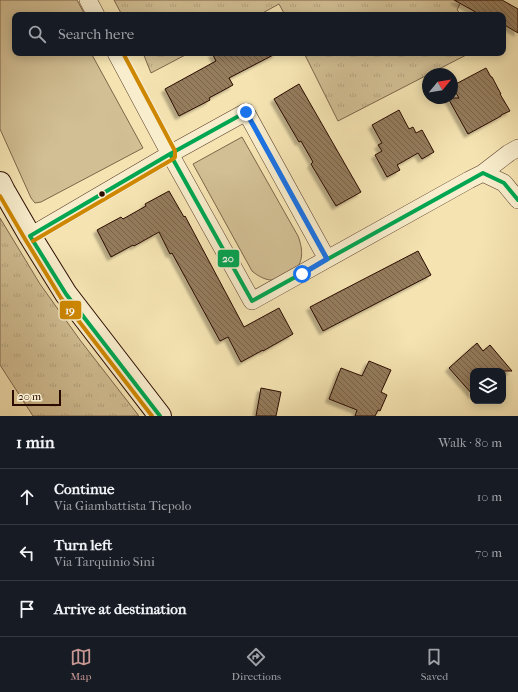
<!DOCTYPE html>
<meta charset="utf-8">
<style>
body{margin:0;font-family:"IM FELL French Canon",serif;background:#20242c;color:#f1f3f6}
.controls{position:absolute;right:12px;bottom:12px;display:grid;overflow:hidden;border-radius:8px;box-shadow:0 2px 10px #0003}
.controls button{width:36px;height:36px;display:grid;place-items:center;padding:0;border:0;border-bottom:1px solid #363941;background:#171b24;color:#f1f3f6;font:20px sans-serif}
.compass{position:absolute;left:422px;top:68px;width:36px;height:36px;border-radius:50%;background:#171b24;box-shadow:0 2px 10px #0003;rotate:60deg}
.scale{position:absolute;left:12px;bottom:10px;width:49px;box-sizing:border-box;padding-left:4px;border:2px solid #2a0b01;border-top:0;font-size:11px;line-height:14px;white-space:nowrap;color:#2a0b01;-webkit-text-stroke:3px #f8edcd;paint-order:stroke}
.stop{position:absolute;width:12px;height:12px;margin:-9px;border:3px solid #1a73e8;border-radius:50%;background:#fff}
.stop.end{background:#1a73e8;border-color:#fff;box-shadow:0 1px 4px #0008}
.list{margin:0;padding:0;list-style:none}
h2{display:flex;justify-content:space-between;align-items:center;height:52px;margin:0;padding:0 16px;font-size:17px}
h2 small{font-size:13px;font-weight:400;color:#9ea1a6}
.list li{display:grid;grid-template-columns:26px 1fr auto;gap:12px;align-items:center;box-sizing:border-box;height:56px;padding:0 16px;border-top:1px solid #363941}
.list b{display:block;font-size:15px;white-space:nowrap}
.list p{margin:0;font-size:13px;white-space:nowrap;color:#9ea1a6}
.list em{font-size:13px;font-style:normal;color:#9ea1a6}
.icon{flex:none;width:22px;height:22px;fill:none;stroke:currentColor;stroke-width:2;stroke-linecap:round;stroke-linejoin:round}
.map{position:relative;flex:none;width:518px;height:416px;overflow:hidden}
.search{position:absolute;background:#171b24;box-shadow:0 2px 10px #0003;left:12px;right:12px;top:12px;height:44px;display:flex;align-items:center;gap:10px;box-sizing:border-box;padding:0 14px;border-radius:8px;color:#9ea1a6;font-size:15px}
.sheet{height:220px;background:#171b24}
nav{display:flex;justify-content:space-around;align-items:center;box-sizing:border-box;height:56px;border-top:1px solid #363941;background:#171b24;font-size:11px;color:#9ea1a6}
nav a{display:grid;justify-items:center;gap:2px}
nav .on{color:#c59692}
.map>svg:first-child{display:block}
.grass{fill:url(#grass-tufts);stroke:#7e654a}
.park{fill:#d2bf94;stroke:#7e654a}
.building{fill:url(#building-back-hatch);stroke:#2a0b01;filter:url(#shadow)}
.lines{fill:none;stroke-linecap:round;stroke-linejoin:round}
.street-casing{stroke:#5d412d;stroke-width:18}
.secondary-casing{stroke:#2a0b01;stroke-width:24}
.street{stroke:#f8edcd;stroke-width:17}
.secondary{stroke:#f8edcd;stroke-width:22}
.bus-1-casing{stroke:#f8edcd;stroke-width:7}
.bus-2-casing{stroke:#f8edcd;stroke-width:7}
.bus-1{stroke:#00a651;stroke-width:4}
.bus-2{stroke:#ce8700;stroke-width:4}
.route{stroke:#1a73e8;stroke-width:5}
.bus-dot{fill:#2a0b01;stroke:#f8edcd;stroke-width:1.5}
.line-badge{stroke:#f8edcd;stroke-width:1.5}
.badge-label{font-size:11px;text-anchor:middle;font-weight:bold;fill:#fff}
</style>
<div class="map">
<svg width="518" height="416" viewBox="0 0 518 416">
<defs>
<pattern id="grass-tufts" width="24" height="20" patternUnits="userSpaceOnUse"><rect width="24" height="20" fill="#d2bf94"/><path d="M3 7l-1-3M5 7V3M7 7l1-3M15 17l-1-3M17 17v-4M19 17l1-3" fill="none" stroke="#b4a37e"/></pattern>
<pattern id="building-back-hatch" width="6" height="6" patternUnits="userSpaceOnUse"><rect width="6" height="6" fill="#947c5d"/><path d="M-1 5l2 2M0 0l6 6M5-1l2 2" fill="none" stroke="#79644a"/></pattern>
<filter id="shadow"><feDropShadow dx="-3.5" dy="3.5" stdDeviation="1" flood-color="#0004"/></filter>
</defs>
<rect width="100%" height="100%" fill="#f5e4b2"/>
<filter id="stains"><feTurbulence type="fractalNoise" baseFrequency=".005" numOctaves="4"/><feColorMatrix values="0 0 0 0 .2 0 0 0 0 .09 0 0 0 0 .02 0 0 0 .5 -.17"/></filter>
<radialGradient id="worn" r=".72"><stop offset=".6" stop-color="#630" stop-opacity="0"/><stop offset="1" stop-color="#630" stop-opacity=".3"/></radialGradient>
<path class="grass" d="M114 0H462L457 10 462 15H285L279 4 259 15H122Z
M143 53H189L151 73Z
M304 53H470L338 121Z
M0 218 40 284 80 340 139 416H33L0 365Z"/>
<path class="park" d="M0 0H77L85 15H15V53H91L143 148 41 202 35 203 31 198 0 129Z
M242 137 298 236C302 246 305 262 294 270 292 272 289 273 286 275 282 276 278 279 275 280 266 281 258 276 252 271L193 164Z"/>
<path class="building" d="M454 0H502L518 9V33L503 24V15H481Z
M212 53H277L229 78 233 85 209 98 210 100 179 116 165 89 216 61Z
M486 68 491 77H492L501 94H500L510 111 501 115V116L468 134 448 98H459L452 86Z
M299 84 361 192 336 206 311 164 313 162 301 141 299 142 274 99Z
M399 110 409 129 413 127 416 133 422 130 434 152 422 159 418 153 397 165 400 170 387 177 375 155 382 151 378 145 382 143 372 125Z
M169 191 184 217 185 216 244 327 279 308 293 334 263 351V350L241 362 228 337 220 341 172 253 170 254 159 232 134 246 133 245 111 257 97 230 121 217 123 219 146 206 145 204Z
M418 251 431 275 323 331 310 307Z
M477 343 483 351 490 345 512 371H473V395L449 368Z
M369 361 391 370 381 392 387 395 380 411 378 410 375 416H355L357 410 329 399 341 368 362 376Z
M261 388 281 392 276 416H256Z"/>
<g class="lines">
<g class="street-casing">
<path id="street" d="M88 0 96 15
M116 53 170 154 252 301 469 180 483 173 509 153 518 148
M483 173 504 183 518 200
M30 236 170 154 246 112 327 259"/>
</g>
<g class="secondary-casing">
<path id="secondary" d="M0 183 4 191 30 236 66 294 160 416"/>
</g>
<use href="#street" class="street"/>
<use href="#secondary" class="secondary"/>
<g class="bus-1-casing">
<path id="bus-1" d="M170 154 252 301 483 173 504 183 518 200
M160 416 66 294 30 236 170 154 246 112 327 259"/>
</g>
<g class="bus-2-casing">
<path id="bus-2" d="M0 196 25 239 61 298 152 416
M33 241 173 159 175 157V151L123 53"/>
</g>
<use href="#bus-1" class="bus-1"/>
<use href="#bus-2" class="bus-2"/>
</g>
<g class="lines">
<path class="route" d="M246 112 327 259 302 274"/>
</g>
<circle class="bus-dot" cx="102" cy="194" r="3.5"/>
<g class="line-badge">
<rect x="217" y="249" width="23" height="19" rx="4" fill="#00a651"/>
<rect x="59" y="300" width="23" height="20" rx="4" fill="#ce8700"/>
</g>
<g class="badge-label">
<text x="228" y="262">20</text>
<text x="70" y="314">19</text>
</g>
<rect width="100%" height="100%" filter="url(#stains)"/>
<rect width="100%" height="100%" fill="url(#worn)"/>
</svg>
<div class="controls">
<button><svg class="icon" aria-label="layers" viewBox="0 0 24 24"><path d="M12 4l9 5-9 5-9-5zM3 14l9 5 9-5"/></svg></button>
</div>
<svg class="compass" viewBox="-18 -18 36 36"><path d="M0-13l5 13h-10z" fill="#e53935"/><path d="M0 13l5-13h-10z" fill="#9ea1a6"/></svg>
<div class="scale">20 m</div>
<div class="stop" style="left:302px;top:274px"></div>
<div class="stop end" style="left:246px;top:112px"></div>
<div class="search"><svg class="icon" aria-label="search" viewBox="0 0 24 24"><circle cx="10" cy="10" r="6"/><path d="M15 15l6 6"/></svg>Search here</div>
</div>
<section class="sheet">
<h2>1 min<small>Walk · 80 m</small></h2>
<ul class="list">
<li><svg class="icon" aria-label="ahead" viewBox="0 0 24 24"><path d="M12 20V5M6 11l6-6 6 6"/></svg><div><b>Continue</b><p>Via Giambattista Tiepolo</p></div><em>10 m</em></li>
<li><svg class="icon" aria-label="left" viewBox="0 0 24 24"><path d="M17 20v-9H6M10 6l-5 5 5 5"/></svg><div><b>Turn left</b><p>Via Tarquinio Sini</p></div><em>70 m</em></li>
<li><svg class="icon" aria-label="arrive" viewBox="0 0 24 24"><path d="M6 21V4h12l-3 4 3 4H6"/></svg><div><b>Arrive at destination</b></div></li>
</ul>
</section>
<nav>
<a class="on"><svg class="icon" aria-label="map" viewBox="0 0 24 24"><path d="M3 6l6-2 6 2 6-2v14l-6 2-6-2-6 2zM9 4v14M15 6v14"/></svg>Map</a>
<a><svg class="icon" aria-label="directions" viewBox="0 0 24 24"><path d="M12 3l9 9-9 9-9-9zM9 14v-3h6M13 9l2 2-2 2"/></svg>Directions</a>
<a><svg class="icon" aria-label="saved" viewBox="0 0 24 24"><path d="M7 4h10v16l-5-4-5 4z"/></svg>Saved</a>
</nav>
